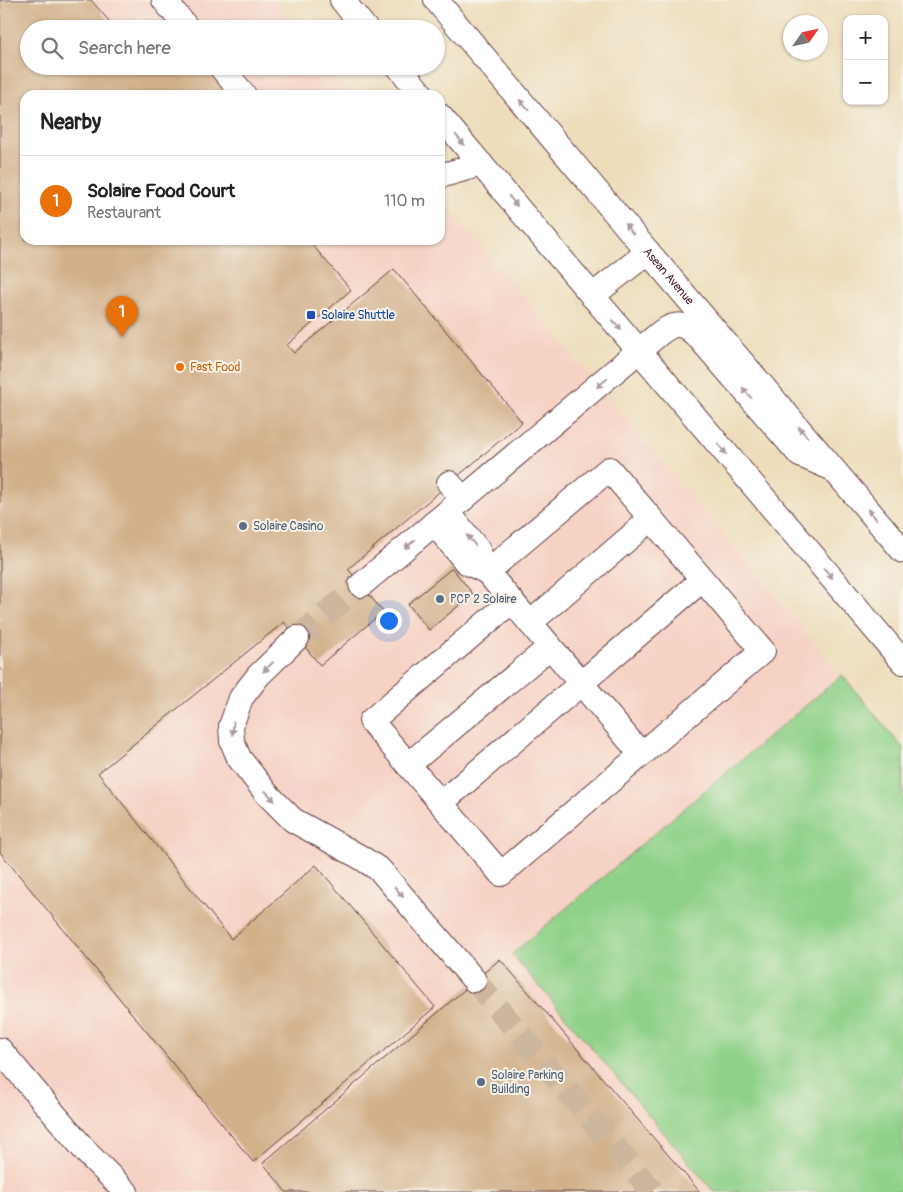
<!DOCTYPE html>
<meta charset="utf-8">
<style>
body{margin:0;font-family:Pangolin,sans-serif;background:#f6f6f6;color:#222}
.controls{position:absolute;right:15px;top:15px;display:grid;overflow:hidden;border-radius:10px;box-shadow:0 1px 4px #0004}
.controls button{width:45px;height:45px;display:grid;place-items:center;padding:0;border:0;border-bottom:1px solid #e0e0e0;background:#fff;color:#222;font:25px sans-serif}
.compass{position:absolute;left:783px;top:15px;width:45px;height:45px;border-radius:50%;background:#fff;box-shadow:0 1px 4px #0004;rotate:56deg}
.you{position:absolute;left:388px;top:620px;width:18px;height:18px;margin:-12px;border:4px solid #fff;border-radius:50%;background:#1a73e8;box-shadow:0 0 0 8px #1a73e833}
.badge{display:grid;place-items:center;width:32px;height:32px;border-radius:50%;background:#c8321e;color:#fff;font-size:16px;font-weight:700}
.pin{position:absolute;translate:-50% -41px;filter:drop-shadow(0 1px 2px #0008)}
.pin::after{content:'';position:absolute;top:26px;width:18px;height:15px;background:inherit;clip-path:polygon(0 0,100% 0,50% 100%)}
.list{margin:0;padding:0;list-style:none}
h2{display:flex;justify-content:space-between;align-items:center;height:65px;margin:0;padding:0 20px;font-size:21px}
h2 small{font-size:16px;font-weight:400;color:#767676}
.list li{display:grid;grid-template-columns:32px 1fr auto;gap:15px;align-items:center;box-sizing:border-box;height:90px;padding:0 20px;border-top:1px solid #e0e0e0}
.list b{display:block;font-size:19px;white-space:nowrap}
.list p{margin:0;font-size:16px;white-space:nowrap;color:#767676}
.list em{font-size:16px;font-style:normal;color:#767676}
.icon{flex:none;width:28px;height:28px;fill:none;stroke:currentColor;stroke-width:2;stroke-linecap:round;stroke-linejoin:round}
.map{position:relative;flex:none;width:903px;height:1192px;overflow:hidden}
.search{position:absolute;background:#fff;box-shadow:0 1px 4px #0004;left:20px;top:20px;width:425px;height:55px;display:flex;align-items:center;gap:12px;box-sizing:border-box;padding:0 18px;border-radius:28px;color:#767676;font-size:19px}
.panel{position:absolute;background:#fff;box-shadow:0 1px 4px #0004;left:20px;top:90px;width:425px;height:155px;border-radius:15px}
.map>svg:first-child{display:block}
.built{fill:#f6d2c5}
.green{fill:#8fd188;stroke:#6c785a}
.building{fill:#d2b08a}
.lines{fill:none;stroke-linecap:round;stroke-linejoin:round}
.minor-tunnel{stroke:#ccb79e;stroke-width:24;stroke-dasharray:24 12;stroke-linecap:butt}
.minor-casing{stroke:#623c41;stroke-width:26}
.minor{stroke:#fff;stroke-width:24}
.oneway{fill:#ae9aa0}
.transit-dot{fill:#1a4fb4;stroke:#f7f3e8;stroke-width:2}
.food-dot{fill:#e8710a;stroke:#f7f3e8;stroke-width:2}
.service-dot{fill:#5c6f8a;stroke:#f7f3e8;stroke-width:2}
.labels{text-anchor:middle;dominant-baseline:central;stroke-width:4;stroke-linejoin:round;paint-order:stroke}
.street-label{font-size:12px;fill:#4a1f2b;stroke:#f7f3e8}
.transit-label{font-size:12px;fill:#164399;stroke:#f7f3e8;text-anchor:start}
.food-label{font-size:12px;fill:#c56008;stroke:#f7f3e8;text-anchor:start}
.service-label{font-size:12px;fill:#4e5e75;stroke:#f7f3e8;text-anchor:start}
</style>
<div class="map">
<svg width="903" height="1192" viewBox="0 0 903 1192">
<rect width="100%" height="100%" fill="#f7f3e8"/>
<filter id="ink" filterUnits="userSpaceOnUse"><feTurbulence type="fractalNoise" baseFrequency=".02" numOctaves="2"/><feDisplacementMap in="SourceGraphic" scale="10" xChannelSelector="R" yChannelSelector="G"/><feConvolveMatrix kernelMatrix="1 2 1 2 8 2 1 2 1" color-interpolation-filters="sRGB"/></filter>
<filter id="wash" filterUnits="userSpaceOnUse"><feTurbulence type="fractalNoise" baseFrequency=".0096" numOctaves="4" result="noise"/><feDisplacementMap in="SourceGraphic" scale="20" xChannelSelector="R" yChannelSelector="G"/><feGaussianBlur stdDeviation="1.12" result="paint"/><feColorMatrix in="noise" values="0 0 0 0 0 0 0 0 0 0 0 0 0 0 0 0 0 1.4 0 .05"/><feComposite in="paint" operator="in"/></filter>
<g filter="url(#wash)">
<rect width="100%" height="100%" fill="#edddbb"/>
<path class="built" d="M0 0H274L298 29H29V66H329L354 95H25V240H440V198L903 748V1192H0Z"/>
<path class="green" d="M842 675 903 748V1192H714L512 954Z"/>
<g id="blocks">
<path class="building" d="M0 0H91L116 29H29V66H210L234 95H25V240H308L351 290 287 345 294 353 394 269 522 422 348 569 383 612 320 665 284 622 98 773 231 939 316 865 435 1007 253 1162 0 852Z
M170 18 178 29H157Z
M452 568 473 594 429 630 408 604Z
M500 959 700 1192H286L263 1163Z"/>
</g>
</g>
<g filter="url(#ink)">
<use href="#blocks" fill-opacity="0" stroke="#623c41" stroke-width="1"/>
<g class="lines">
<path class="minor-tunnel" d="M297 638 361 585
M474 980 653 1192"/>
<g class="minor-casing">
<g id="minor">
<path d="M164 0 188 29"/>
<path d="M342 0 366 29"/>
<path id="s1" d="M436 0 632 233 903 551"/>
<path d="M220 66 244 95"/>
<path d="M398 66 422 95"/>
<path d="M440 116 903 662"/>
<path d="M440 176 481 164"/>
<path d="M592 296 648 252"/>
<path d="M449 483 463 499"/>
<path d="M448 512 478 550 487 572 641 754"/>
<path d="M434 523 466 562 487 572"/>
<path d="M487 572 609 469 763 651 501 874 371 721 512 601"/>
<path d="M361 585 660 333C679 319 686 325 701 340L800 455 831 468"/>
<path d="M530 623 651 519"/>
<path d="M297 638 258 676 241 698 231 726 232 741 239 758 267 794 293 820 360 857 380 870 474 980"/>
<path d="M408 765 550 647"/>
<path d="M441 803 702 580"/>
<path d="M0 1050 89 1155 126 1192"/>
</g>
</g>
<use href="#minor" class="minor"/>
</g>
<defs><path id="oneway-solid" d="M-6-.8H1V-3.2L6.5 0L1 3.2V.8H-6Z" transform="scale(1.25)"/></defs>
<g class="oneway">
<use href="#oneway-solid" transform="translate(524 105) rotate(-130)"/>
<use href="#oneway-solid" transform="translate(460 140) rotate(50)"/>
<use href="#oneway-solid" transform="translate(513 201) rotate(50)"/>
<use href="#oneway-solid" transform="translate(629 229) rotate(-130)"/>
<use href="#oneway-solid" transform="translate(617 325) rotate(50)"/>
<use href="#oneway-solid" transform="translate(602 383) rotate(140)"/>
<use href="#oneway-solid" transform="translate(747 393) rotate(-131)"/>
<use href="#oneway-solid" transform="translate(803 432) rotate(-131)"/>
<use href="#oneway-solid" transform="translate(722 449) rotate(50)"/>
<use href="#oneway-solid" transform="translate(872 514) rotate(-130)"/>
<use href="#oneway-solid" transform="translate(471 540) rotate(-129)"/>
<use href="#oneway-solid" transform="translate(410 544) rotate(140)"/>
<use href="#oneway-solid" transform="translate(828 573) rotate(50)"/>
<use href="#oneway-solid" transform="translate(268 667) rotate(136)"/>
<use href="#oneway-solid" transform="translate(233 728) rotate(94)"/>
<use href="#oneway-solid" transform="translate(270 796) rotate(47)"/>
<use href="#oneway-solid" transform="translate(399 892) rotate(49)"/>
</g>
</g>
<rect class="transit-dot" x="306" y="310" width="10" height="10" rx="2.5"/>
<circle class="food-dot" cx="180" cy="367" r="5"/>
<g class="service-dot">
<circle cx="243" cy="526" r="5"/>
<circle cx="440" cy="599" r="5"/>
<circle cx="481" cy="1082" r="5"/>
</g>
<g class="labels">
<g class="street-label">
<text stroke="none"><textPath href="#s1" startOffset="361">Asean Avenue</textPath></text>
</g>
<g class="transit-label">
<text x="321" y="315">Solaire Shuttle</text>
</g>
<g class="food-label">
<text x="190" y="367">Fast Food</text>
</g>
<g class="service-label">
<text x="253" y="526">Solaire Casino</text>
<text x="450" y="599">PCP 2 Solaire</text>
<text x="491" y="1075">Solaire Parking<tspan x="491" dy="14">Building</tspan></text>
</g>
</g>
</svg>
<div class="controls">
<button>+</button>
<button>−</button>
</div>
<svg class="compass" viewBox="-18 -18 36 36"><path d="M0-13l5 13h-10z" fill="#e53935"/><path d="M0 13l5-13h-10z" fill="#767676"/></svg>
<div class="you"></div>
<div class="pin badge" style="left:122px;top:337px;background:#e8710a">1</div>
<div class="search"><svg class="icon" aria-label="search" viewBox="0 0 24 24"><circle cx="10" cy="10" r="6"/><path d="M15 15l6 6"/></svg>Search here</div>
<section class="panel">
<h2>Nearby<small></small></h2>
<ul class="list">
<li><span class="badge" style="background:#e8710a">1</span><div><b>Solaire Food Court</b><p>Restaurant</p></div><em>110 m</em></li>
</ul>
</section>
</div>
